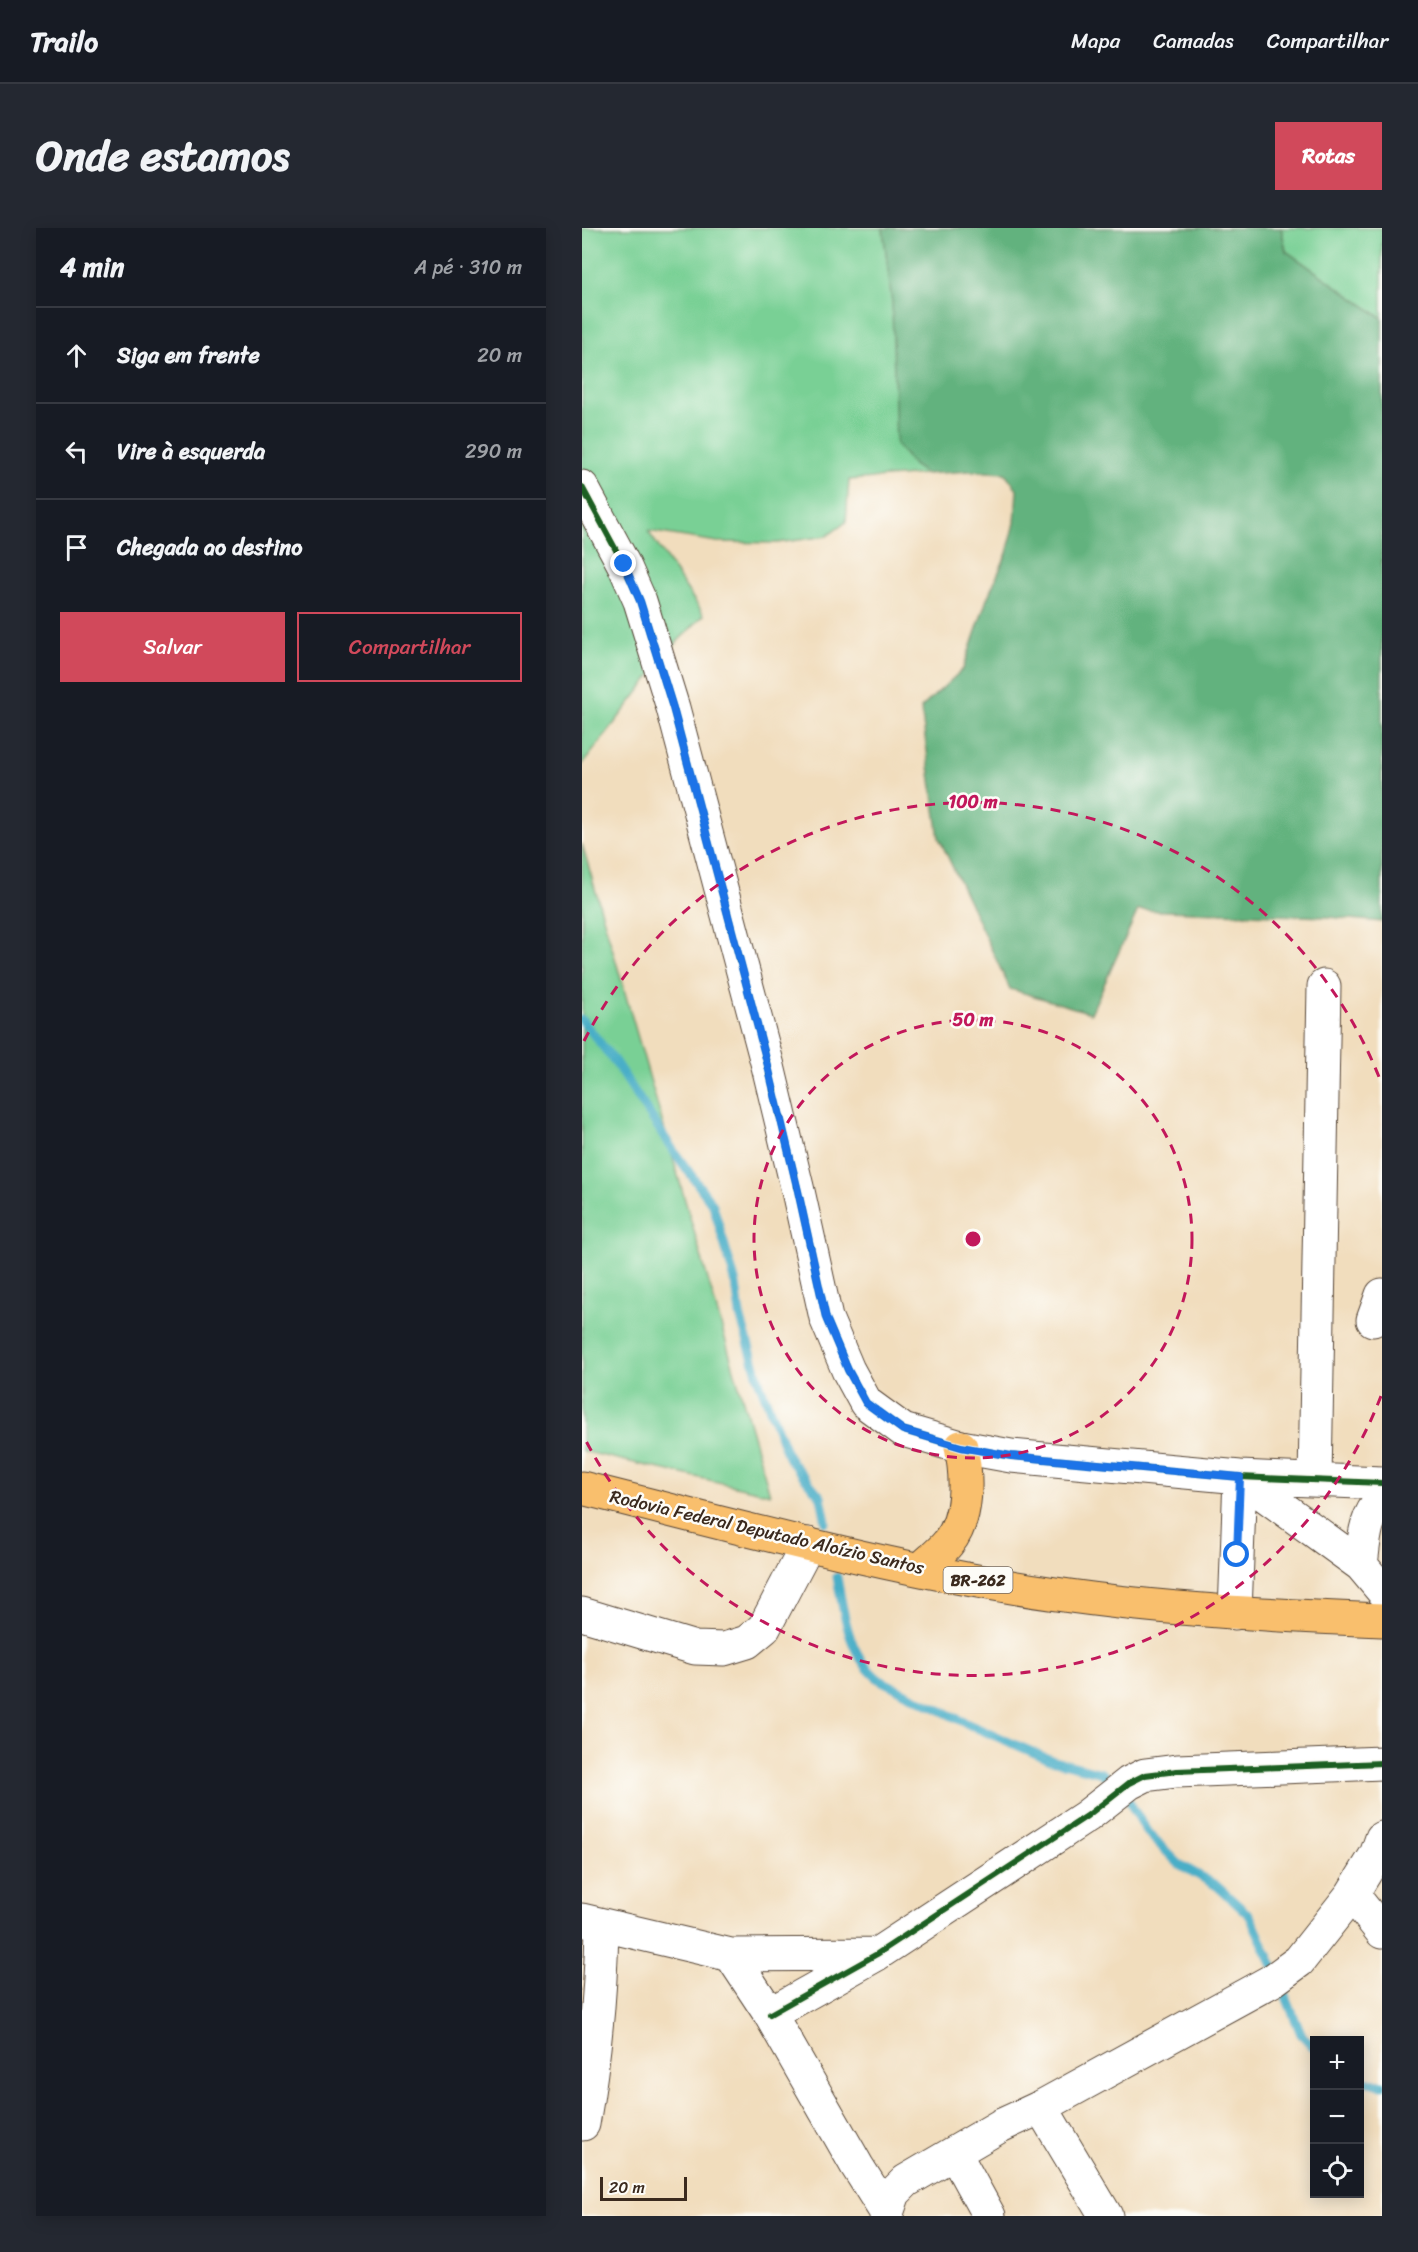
<!DOCTYPE html>
<html lang="pt">
<meta charset="utf-8">
<style>
body{margin:0;font-family:Sriracha,sans-serif;background:#242831;color:#f1f3f6}
.controls{position:absolute;right:18px;bottom:18px;display:grid;overflow:hidden;border-radius:0px;box-shadow:0 3px 15px #0003}
.controls button{width:54px;height:54px;display:grid;place-items:center;padding:0;border:0;border-bottom:2px solid #363941;background:#171b24;color:#f1f3f6;font:30px sans-serif}
.scale{position:absolute;left:18px;bottom:15px;width:87px;box-sizing:border-box;padding-left:6px;border:3px solid #3b2a1e;border-top:0;font-size:16px;line-height:21px;white-space:nowrap;color:#3b2a1e;-webkit-text-stroke:4px #fdfcf7;paint-order:stroke}
.stop{position:absolute;width:18px;height:18px;margin:-14px;border:4px solid #1a73e8;border-radius:50%;background:#fff}
.stop.end{background:#1a73e8;border-color:#fff;box-shadow:0 2px 6px #0008}
.list{margin:0;padding:0;list-style:none}
h2{display:flex;justify-content:space-between;align-items:center;height:78px;margin:0;padding:0 24px;font-size:26px}
h2 small{font-size:20px;font-weight:400;color:#9ea1a6}
.list li{display:grid;grid-template-columns:39px 1fr auto;gap:18px;align-items:center;box-sizing:border-box;height:96px;padding:0 24px;border-top:2px solid #363941}
.list b{display:block;font-size:22px;white-space:nowrap}
.list em{font-size:20px;font-style:normal;color:#9ea1a6}
.actions{display:flex;gap:12px;padding:18px 24px}
.actions a{flex:1;padding:14px 0;border:2px solid #d1495b;border-radius:0px;text-align:center;font-size:21px;color:#d1495b}
.actions .main{background:#d1495b;color:#fff}
.icon{flex:none;width:33px;height:33px;fill:none;stroke:currentColor;stroke-width:2;stroke-linecap:round;stroke-linejoin:round}
.map{position:relative;flex:none;width:800px;height:1988px;overflow:hidden;border-radius:0px}
header{display:flex;align-items:center;gap:36px;box-sizing:border-box;height:84px;padding:0 30px;background:#171b24;border-bottom:2px solid #363941}
header strong{font-size:28px}
nav{display:flex;gap:33px;margin-inline-start:auto;font-size:21px}
.intro{display:flex;align-items:center;justify-content:space-between;box-sizing:border-box;height:144px;padding:0 36px}
h1{margin:0;font-size:42px}
.button{padding:15px 27px;border-radius:0px;background:#d1495b;color:#fff;font-size:21px;font-weight:700}
main{display:flex;gap:36px;padding:0 36px}
aside{flex:1;background:#171b24;border-radius:0px;box-shadow:0 3px 15px #0003}
.map>svg:first-child{display:block}
.green{fill:#79d095;stroke:#5a7d5a;stroke-width:1.5}
.forest{fill:#62b27e;stroke:#4e6e4e;stroke-width:1.5}
.lines{fill:none;stroke-linecap:round;stroke-linejoin:round}
.stream{stroke:#48aec7;stroke-width:9}
.minor-casing{stroke:#564536;stroke-width:35}
.highway-casing{stroke:#564536;stroke-width:35}
.minor{stroke:#fff;stroke-width:33}
.highway{stroke:#f9bf6d;stroke-width:33}
.cycleway-casing{stroke:#fdfcf7;stroke-width:10}
.cycleway{stroke:#1b5e20;stroke-width:6}
.route{stroke:#1a73e8;stroke-width:8}
.ring{fill:none;stroke:#c2185b;stroke-width:3;stroke-dasharray:10 8}
.labels{text-anchor:middle;dominant-baseline:central;stroke-width:5;stroke-linejoin:round;paint-order:stroke}
.shield{fill:#fdfcf7;stroke:#75695f;stroke-width:1.5}
.shield-label{font-size:16px;font-weight:bold;fill:#3b2a1e}
.street-label{font-size:18px;fill:#3b2a1e;stroke:#fdfcf7}
.centre{fill:#c2185b;stroke:#fdfcf7;stroke-width:3}
.ring-label{font-size:18px;text-anchor:middle;font-weight:bold;fill:#c2185b;stroke:#fdfcf7;stroke-width:5;stroke-linejoin:round;paint-order:stroke}
</style>
<header>
<strong>Trailo</strong>
<nav><a>Mapa</a><a>Camadas</a><a>Compartilhar</a></nav>
</header>
<div class="intro"><h1>Onde estamos</h1><a class="button">Rotas</a></div>
<main>
<aside>
<h2>4 min<small>A pé · 310 m</small></h2>
<ul class="list">
<li><svg class="icon" aria-label="ahead" viewBox="0 0 24 24"><path d="M12 20V5M6 11l6-6 6 6"/></svg><div><b>Siga em frente</b></div><em>20 m</em></li>
<li><svg class="icon" aria-label="left" viewBox="0 0 24 24"><path d="M17 20v-9H6M10 6l-5 5 5 5"/></svg><div><b>Vire à esquerda</b></div><em>290 m</em></li>
<li><svg class="icon" aria-label="arrive" viewBox="0 0 24 24"><path d="M6 21V4h12l-3 4 3 4H6"/></svg><div><b>Chegada ao destino</b></div></li>
</ul>
<div class="actions"><a class="main">Salvar</a><a>Compartilhar</a></div>
</aside>
<div class="map">
<svg width="800" height="1988" viewBox="0 0 800 1988">
<rect width="100%" height="100%" fill="#fdfcf7"/>
<filter id="ink" filterUnits="userSpaceOnUse"><feTurbulence type="fractalNoise" baseFrequency=".0167" numOctaves="2"/><feDisplacementMap in="SourceGraphic" scale="12" xChannelSelector="R" yChannelSelector="G"/><feConvolveMatrix kernelMatrix="1 2 1 2 8 2 1 2 1" color-interpolation-filters="sRGB"/></filter>
<filter id="wash" filterUnits="userSpaceOnUse"><feTurbulence type="fractalNoise" baseFrequency=".008" numOctaves="4" result="noise"/><feDisplacementMap in="SourceGraphic" scale="24" xChannelSelector="R" yChannelSelector="G"/><feGaussianBlur stdDeviation="1.35" result="paint"/><feColorMatrix in="noise" values="0 0 0 0 0 0 0 0 0 0 0 0 0 0 0 0 0 1.4 0 .05"/><feComposite in="paint" operator="in"/></filter>
<g filter="url(#wash)">
<rect width="100%" height="100%" fill="#f1ddbd"/>
<path class="green" d="M0 0H301L331 237 344 246 267 252 264 294 245 308 195 315 135 314 66 303 122 387 96 413 0 537Z
M699 0H800V90L704 23Z
M0 616 188 1266 0 1223Z"/>
<path class="forest" d="M301 0H699L704 23 800 90V694L745 689 556 682 509 785 428 761 357 610 339 480 381 441 405 371 425 325 433 295 435 261 423 245 388 243 344 246 331 237 314 216 310 75Z"/>
<g class="lines">
<path class="stream" d="M0 792 33 834 91 922 131 977 154 1056 158 1087 178 1156 207 1231 239 1269 244 1294
M255 1349C262 1386 266 1428 298 1452L388 1497 469 1532 520 1545 543 1567 566 1605 597 1636 635 1658 668 1688 693 1742
M698 1754 719 1806 732 1820
M778 1852 800 1857"/>
</g>
</g>
<g filter="url(#ink)">
<g class="lines">
<g class="minor-casing">
<path id="minor" d="M0 259 42 337 58 373 91 480 186 838 216 963 244 1090 266 1142 284 1175 321 1202 379 1219 429 1228 658 1249 800 1255
M791 1092 800 1067
M658 1249 779 1337 800 1362
M733 1252 742 758
M779 1337C782 1315 782 1289 800 1272
M653 1385 658 1249
M0 1386 113 1420 142 1421 165 1414 182 1400 226 1316
M770 1666 800 1704
M0 1692 149 1727 188 1786 275 1938 304 1984
M149 1727 294 1726
M188 1786 295 1726 505 1588 547 1555 563 1547 595 1543 800 1535
M459 1879 524 1988
M1 1896C13 1827 19 1767 20 1697
M373 1926 407 1988
M304 1988 312 1965 324 1953 418 1898 459 1879 691 1752 717 1733 770 1666 794 1627 800 1610"/>
</g>
<g class="highway-casing">
<path id="highway" d="M0 1260C157 1299 314 1343 474 1366 582 1382 691 1387 800 1392
M339 1341C348 1332 359 1324 366 1315 387 1290 385 1248 379 1219"/>
</g>
<use href="#minor" class="minor"/>
<use href="#highway" class="highway"/>
<g class="cycleway-casing">
<path id="cycleway" d="M0 259 42 337 58 373 91 480 186 838 216 963 244 1090 266 1142 284 1175 321 1202 379 1219 429 1228 658 1249 800 1255
M188 1786 295 1726 505 1588 547 1555 563 1547 595 1543 800 1535"/>
</g>
<use href="#cycleway" class="cycleway"/>
</g>
</g>
<g class="lines" filter="url(#ink)">
<path class="route" d="M42 336 58 373 91 480 186 838 216 963 244 1090 266 1142 284 1175 321 1202 379 1219 429 1228 658 1249 655 1327"/>
</g>
<g class="ring">
<circle cx="391" cy="1011" r="219"/>
<path d="M799 1168A437 437 0 0 1 2 1209M2 813A437 437 0 0 1 799 854"/>
</g>
<g class="labels">
<rect class="shield" x="361.5" y="1339" width="69" height="26" rx="4.5"/>
<g class="shield-label">
<text x="396" y="1352">BR-262</text>
</g>
<g class="street-label">
<text transform="translate(185 1304) rotate(13)">Rodovia Federal Deputado Aloízio Santos</text>
</g>
</g>
<circle cx="391" cy="1011" r="9" class="centre"/>
<g class="ring-label">
<text x="391" y="580">100 m</text>
<text x="391" y="798">50 m</text>
</g>
</svg>
<div class="controls">
<button>+</button>
<button>−</button>
<button><svg class="icon" aria-label="locate" viewBox="0 0 24 24"><circle cx="12" cy="12" r="6"/><path d="M12 2v4M12 18v4M2 12h4M18 12h4"/></svg></button>
</div>
<div class="scale">20 m</div>
<div class="stop" style="left:655px;top:1327px"></div>
<div class="stop end" style="left:42px;top:336px"></div>
</div>
</main>
